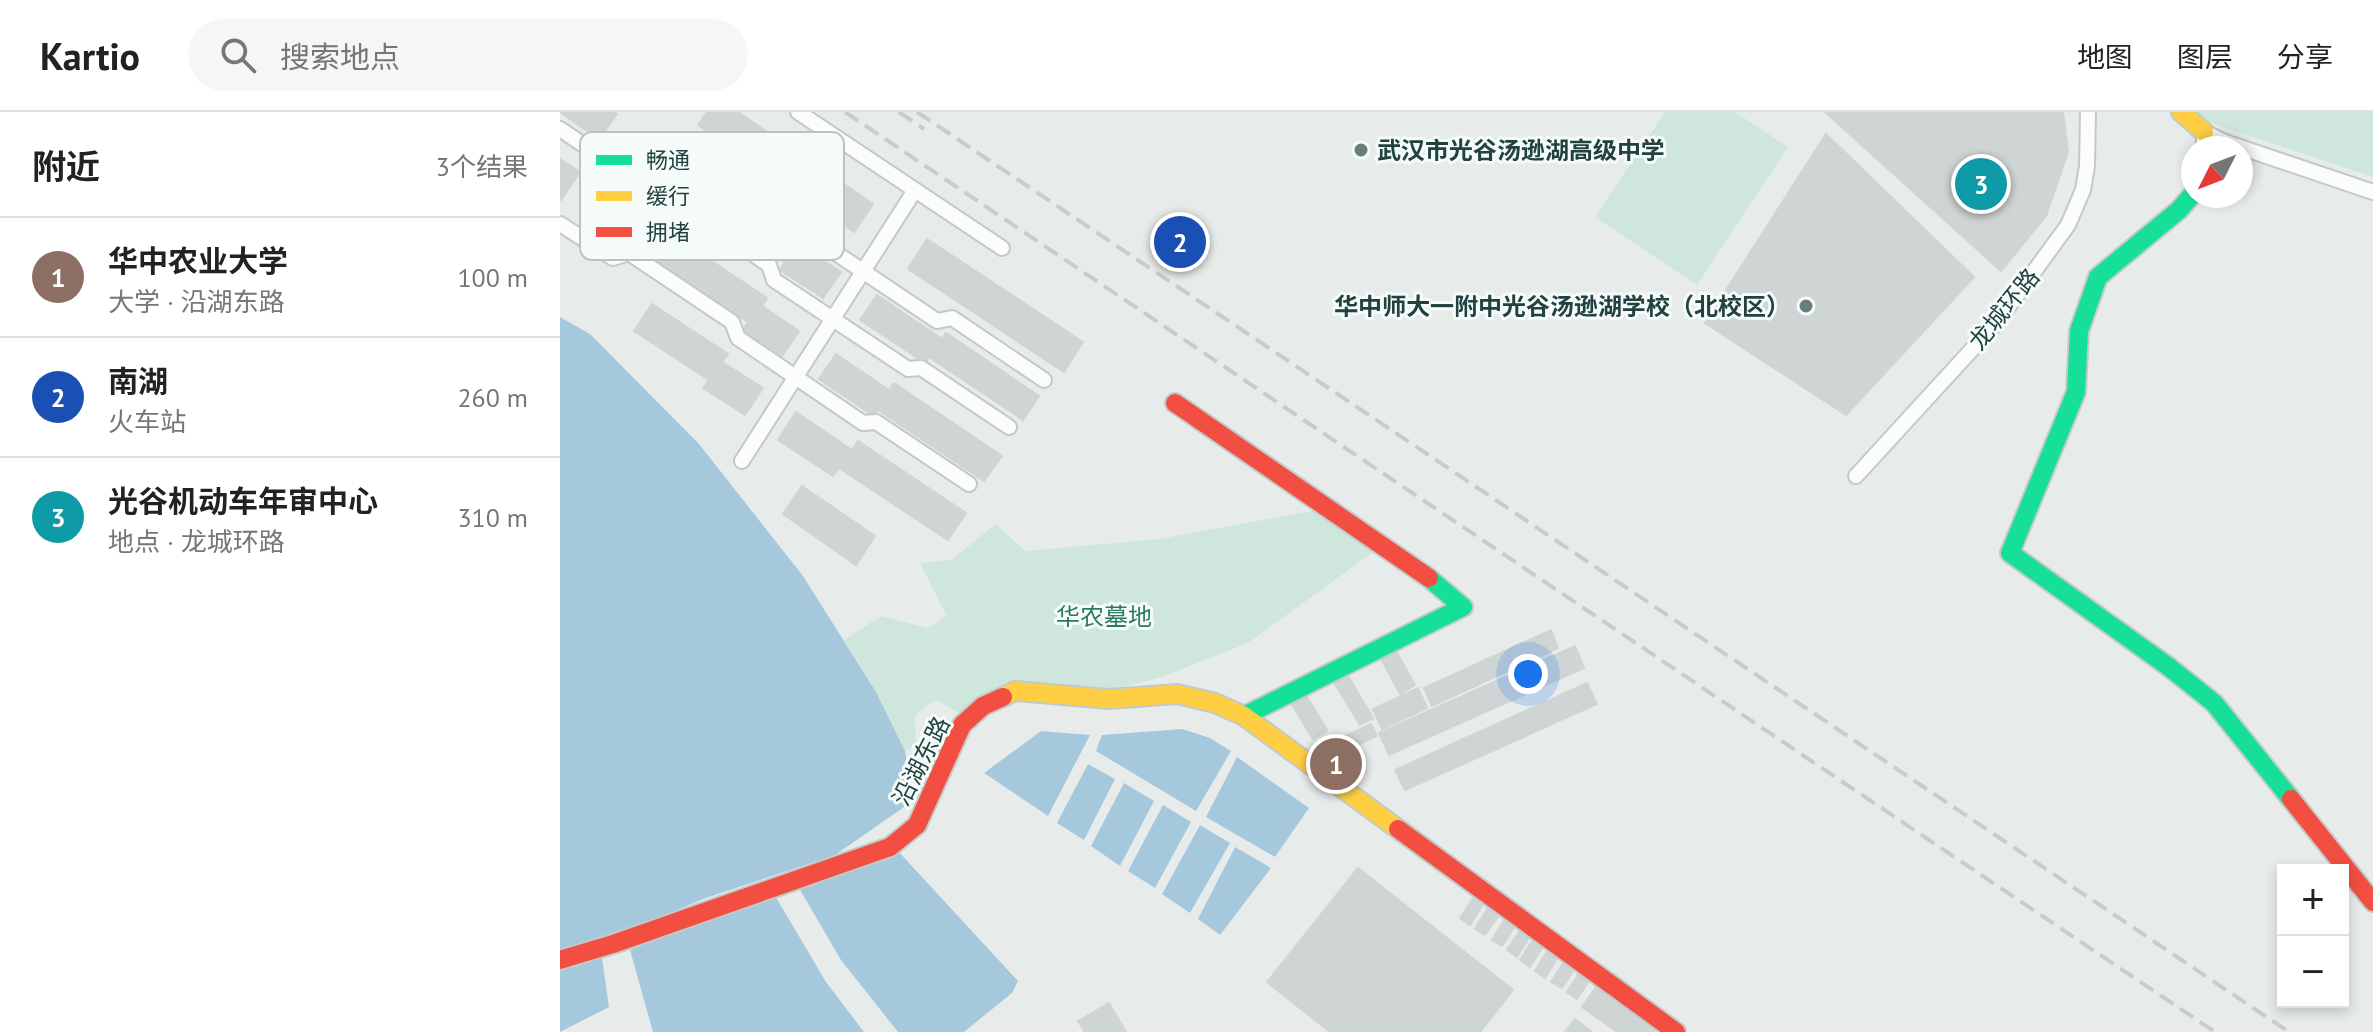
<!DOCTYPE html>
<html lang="zh">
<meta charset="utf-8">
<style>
body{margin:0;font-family:"PT Sans","Noto Sans SC",sans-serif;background:#f6f6f6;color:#222}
.controls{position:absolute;right:24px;bottom:24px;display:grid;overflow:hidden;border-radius:0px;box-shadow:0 4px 12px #0003}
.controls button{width:72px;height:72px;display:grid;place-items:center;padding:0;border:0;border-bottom:2px solid #e0e0e0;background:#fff;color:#222;font:40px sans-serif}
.compass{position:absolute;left:1621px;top:24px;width:72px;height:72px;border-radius:50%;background:#fff;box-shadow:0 4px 12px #0003;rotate:228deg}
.you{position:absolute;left:968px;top:562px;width:28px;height:28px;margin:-20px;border:6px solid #fff;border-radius:50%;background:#1a73e8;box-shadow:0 0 0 12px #1a73e833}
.badge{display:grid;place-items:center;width:52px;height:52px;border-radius:50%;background:#0f766e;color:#fff;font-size:26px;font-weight:700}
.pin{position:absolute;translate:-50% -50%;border:4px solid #fff;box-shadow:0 2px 8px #0006}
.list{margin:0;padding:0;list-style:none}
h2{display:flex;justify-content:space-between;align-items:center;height:104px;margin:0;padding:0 32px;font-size:34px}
h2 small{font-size:26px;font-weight:400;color:#767676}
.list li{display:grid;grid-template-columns:52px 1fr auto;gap:24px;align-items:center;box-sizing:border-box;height:120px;padding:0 32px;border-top:2px solid #e0e0e0}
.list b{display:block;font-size:30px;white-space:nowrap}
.list p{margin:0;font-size:26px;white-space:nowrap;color:#767676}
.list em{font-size:26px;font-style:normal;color:#767676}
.icon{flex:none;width:44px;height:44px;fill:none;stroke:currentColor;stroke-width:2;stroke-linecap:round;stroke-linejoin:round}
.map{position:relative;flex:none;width:1813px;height:920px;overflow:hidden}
header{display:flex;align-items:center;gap:48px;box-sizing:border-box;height:112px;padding:0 40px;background:#fff;border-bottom:2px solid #e0e0e0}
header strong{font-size:38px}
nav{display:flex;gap:44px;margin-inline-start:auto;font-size:28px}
.search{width:560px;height:72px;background:#f6f6f6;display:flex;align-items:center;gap:20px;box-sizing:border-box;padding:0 28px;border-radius:44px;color:#767676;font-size:30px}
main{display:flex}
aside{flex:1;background:#fff}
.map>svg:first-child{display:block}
.green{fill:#cfe6dc}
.water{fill:#a5c8dd}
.building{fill:#cfd5d4;stroke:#cfd5d4;stroke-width:2}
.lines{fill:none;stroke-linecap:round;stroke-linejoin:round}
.street-casing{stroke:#c4c9c8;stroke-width:18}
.fast-casing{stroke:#c2cac9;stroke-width:22}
.slow-casing{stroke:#c2cac9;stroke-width:22}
.jam-casing{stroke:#c2cac9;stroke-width:22}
.street{stroke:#fbfcfc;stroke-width:14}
.fast{stroke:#16e098;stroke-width:18}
.slow{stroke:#ffcf43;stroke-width:18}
.jam{stroke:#f24e42;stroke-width:18}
.rail{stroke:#c8cdcc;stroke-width:4;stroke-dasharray:16 8;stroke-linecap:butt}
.poi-dot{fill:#677e7c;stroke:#f5fbf9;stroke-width:3}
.labels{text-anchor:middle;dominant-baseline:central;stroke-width:6;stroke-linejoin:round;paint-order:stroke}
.poi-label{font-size:24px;font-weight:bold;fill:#224241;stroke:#f5fbf9;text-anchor:start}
.street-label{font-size:24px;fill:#224241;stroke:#f5fbf9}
.park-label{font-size:24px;fill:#297c5d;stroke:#f5fbf9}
.key{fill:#f5fbf9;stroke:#b6c4c2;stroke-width:2}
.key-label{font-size:22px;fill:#224241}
</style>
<header>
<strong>Kartio</strong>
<div class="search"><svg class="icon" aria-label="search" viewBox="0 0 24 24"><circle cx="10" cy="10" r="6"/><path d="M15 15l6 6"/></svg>搜索地点</div>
<nav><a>地图</a><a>图层</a><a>分享</a></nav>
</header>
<main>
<aside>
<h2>附近<small>3个结果</small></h2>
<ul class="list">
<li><span class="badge" style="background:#8d6e63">1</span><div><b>华中农业大学</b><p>大学 · 沿湖东路</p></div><em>100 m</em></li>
<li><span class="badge" style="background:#1a4fb4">2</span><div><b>南湖</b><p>火车站</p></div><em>260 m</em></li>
<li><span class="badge" style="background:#0f9aa8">3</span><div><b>光谷机动车年审中心</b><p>地点 · 龙城环路</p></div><em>310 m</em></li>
</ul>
</aside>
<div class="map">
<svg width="1813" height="920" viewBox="0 0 1813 920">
<rect width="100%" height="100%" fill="#e7eceb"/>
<path class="green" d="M1105 0H1175L1228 35 1137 173 1035 105Z
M1635 0H1813V65L1645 9Z
M768 396 827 430 688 531 602 565 551 578 431 580 399 601 376 588 355 603 356 634 345 639 316 580 284 528 321 504 368 516 386 503 360 451 391 448 436 412 465 439 599 427Z"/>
<path class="water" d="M0 205 30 222 139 332 243 464 316 580 345 639 349 665 347 693 275 743 143 787 79 814 0 840Z
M622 617 650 626 671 639 636 699 536 639 542 623Z
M481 619 530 623 488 704 424 661Z
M677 645 749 696 715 745 646 705Z
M528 652 555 667 524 728 497 711Z
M564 671 594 689 560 754 531 734Z
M603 693 631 710 595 776 568 759Z
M640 713 670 731 630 801 602 782Z
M675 735 711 756 660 823 638 807Z
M338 739 458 869 452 881 404 920H338L281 848 236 771Z
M214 782 266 870 304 920H93L70 838Z
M42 846 49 895 0 920V859Z"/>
<path class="building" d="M0 0H54L57 2 39 27Z
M147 0H178L313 92 294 120 138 13Z
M1265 0H1503L1508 40 1486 104 1441 159Z
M1266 22 1414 165 1286 303 1145 211Z
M124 45 245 126 240 133 281 160 263 186 220 158 225 150 107 72Z
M0 47 20 60 1 88 0 87Z
M84 104 207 186 202 194 239 219 222 244 183 218 188 210 67 130Z
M367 127 523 230 504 260 348 157Z
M317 183 382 227 386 221 479 284 463 308 369 245 365 251 300 208Z
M92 192 168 242 162 250 203 276 185 303 143 276 149 268 74 219Z
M276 242 329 278 334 271 442 344 424 369 318 298 314 304 259 267Z
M236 300 292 338 298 329 406 401 388 428 279 356 273 364 218 328Z
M242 374 315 424 296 453 223 402Z
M991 518 998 536 872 594 864 576Z
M1015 534 1024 556 829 643 819 621Z
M834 535 855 573 840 582 819 543Z
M785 559 813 606 800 613 772 567Z
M1027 571 1037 592 845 678 835 658Z
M858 576 867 596 822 617 813 597Z
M745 582 767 618 753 627 731 591Z
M811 612 817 624 776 643 770 631Z
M798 756 953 878 920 920H770L707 870Z
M914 785 923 792 910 813 900 806Z
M928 796 939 803 925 823 915 817Z
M945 807 955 814 942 834 932 828Z
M960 818 970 824 957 845 947 838Z
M973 828 983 834 970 855 960 848Z
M988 838 998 845 985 866 975 859Z
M1005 849 1015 856 1002 876 991 870Z
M1020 860 1030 867 1017 887 1007 880Z
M1037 874 1096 916 1094 920H1057L1022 895Z
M549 891 566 920H525L518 909Z
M1015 907 1032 920H1005Z"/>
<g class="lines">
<g class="street-casing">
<path id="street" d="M238 0 442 136
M0 17 25 34
M136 35 245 107 252 125 377 209 392 206 484 268
M1644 36V20L1665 30 1813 80
M104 81 209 153 214 168 348 257 361 256 449 315
M0 112 53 146 69 141 172 210 178 226 303 311 316 310 409 372
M182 349 355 78
M1296 364 1438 209 1508 113 1523 78 1527 54 1528 0"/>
</g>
<g class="fast-casing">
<path id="fast" d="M1633 82 1619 98 1538 165 1519 219 1516 280 1450 441 1609 555 1654 591 1731 687
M684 604 903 495 869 466"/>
</g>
<g class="slow-casing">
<path id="slow" d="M1621 0 1644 20
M443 585 455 579 549 587 617 582 655 591 684 604 838 717"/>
</g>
<g class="jam-casing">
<path id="jam" d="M615 291 869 466
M1731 687 1813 790
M838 717 1116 920
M0 848 53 832 330 735 357 713 402 613 423 594 443 585"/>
</g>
<use href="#street" class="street"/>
<use href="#fast" class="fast"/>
<use href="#slow" class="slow"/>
<use href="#jam" class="jam"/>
<path class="rail" d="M285 0 1655 920
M339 0 364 17
M357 0 1729 920"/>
</g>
<g class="poi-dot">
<circle cx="801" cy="38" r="8"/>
<circle cx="1246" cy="194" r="8"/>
</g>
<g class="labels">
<g class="poi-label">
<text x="817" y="38">武汉市光谷汤逊湖高级中学</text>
<text x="1230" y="194" text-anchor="end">华中师大一附中光谷汤逊湖学校（北校区）</text>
</g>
<g class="street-label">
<text transform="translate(1444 197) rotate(-51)">龙城环路</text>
<text transform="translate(361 649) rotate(-63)">沿湖东路</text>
</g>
<g class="park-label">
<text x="544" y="504">华农墓地</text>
</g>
</g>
<rect x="20" y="20" width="264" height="128" rx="12" class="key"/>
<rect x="36" y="43" width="36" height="10" fill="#16e098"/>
<rect x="36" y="79" width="36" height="10" fill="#ffcf43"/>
<rect x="36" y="115" width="36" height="10" fill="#f24e42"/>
<g class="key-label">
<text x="86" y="56">畅通</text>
<text x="86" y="92">缓行</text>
<text x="86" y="128">拥堵</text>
</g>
</svg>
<div class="controls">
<button>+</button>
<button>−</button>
</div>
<svg class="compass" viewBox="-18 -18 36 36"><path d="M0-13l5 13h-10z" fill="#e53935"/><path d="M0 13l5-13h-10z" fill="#767676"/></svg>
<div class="you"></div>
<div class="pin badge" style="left:776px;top:652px;background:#8d6e63">1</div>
<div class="pin badge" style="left:620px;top:130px;background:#1a4fb4">2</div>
<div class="pin badge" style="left:1421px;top:72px;background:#0f9aa8">3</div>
</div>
</main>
